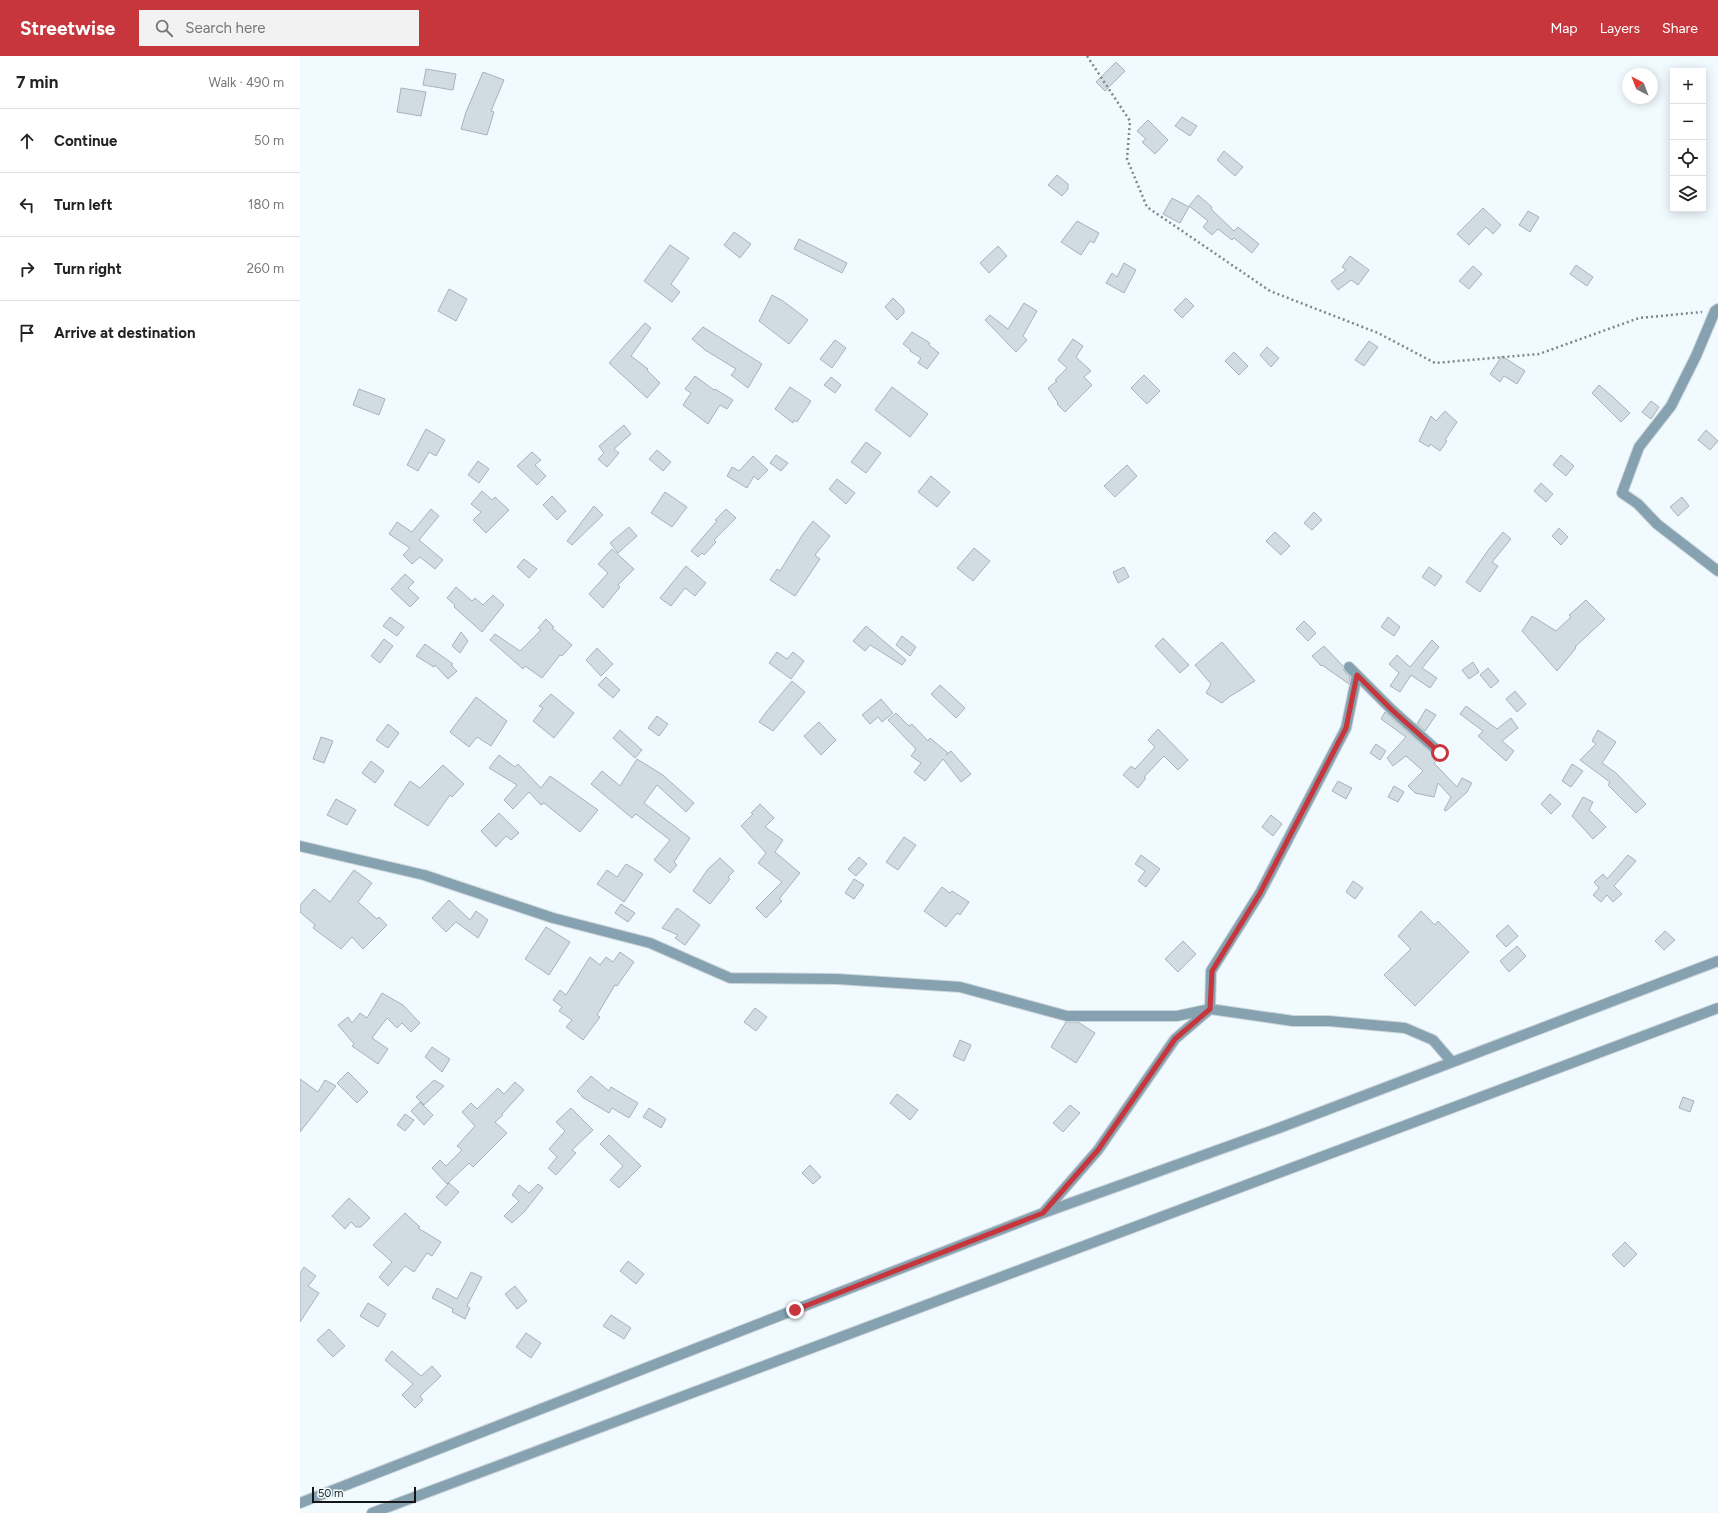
<!DOCTYPE html>
<meta charset="utf-8">
<style>
body{margin:0;font-family:Figtree,sans-serif;background:#f2f2f2;color:#222}
.controls{position:absolute;right:12px;top:12px;display:grid;overflow:hidden;border-radius:0px;box-shadow:0 2px 10px #0003}
.controls button{width:36px;height:36px;display:grid;place-items:center;padding:0;border:0;border-bottom:1px solid #e0e0e0;background:#fff;color:#222;font:20px sans-serif}
.compass{position:absolute;left:1322px;top:12px;width:36px;height:36px;border-radius:50%;background:#fff;box-shadow:0 2px 10px #0003;rotate:318deg}
.scale{position:absolute;left:12px;bottom:10px;width:104px;box-sizing:border-box;padding-left:4px;border:2px solid #131719;border-top:0;font-size:11px;line-height:14px;white-space:nowrap;color:#131719;-webkit-text-stroke:3px #f0faff;paint-order:stroke}
.stop{position:absolute;width:12px;height:12px;margin:-9px;border:3px solid #c6363c;border-radius:50%;background:#fff}
.stop.end{background:#c6363c;border-color:#fff;box-shadow:0 1px 4px #0008}
.list{margin:0;padding:0;list-style:none}
h2{display:flex;justify-content:space-between;align-items:center;height:52px;margin:0;padding:0 16px;font-size:17px}
h2 small{font-size:13px;font-weight:400;color:#767676}
.list li{display:grid;grid-template-columns:26px 1fr auto;gap:12px;align-items:center;box-sizing:border-box;height:64px;padding:0 16px;border-top:1px solid #e0e0e0}
.list b{display:block;font-size:15px;white-space:nowrap}
.list em{font-size:13px;font-style:normal;color:#767676}
.icon{flex:none;width:22px;height:22px;fill:none;stroke:currentColor;stroke-width:2;stroke-linecap:round;stroke-linejoin:round}
.map{position:relative;flex:none;width:1418px;height:1457px;overflow:hidden}
header{display:flex;align-items:center;gap:24px;box-sizing:border-box;height:56px;padding:0 20px;background:#c6363c;color:#fff}
header strong{font-size:19px}
nav{display:flex;gap:22px;margin-inline-start:auto;font-size:14px}
.search{width:280px;height:36px;background:#f2f2f2;display:flex;align-items:center;gap:10px;box-sizing:border-box;padding:0 14px;border-radius:0px;color:#767676;font-size:15px}
main{display:flex}
aside{flex:1;background:#fff}
.map>svg:first-child{display:block}
.building{fill:#d0dce2;stroke:#a7b3b9}
.lines{fill:none;stroke-linecap:round;stroke-linejoin:round}
.minor-casing{stroke:#cdd6da;stroke-width:12}
.path{stroke:#7f8689;stroke-width:2.5;stroke-dasharray:2 3;stroke-linecap:butt}
.minor{stroke:#86a2b0;stroke-width:10}
.route{stroke:#c6363c;stroke-width:5}
</style>
<header>
<strong>Streetwise</strong>
<div class="search"><svg class="icon" aria-label="search" viewBox="0 0 24 24"><circle cx="10" cy="10" r="6"/><path d="M15 15l6 6"/></svg>Search here</div>
<nav><a>Map</a><a>Layers</a><a>Share</a></nav>
</header>
<main>
<aside>
<h2>7 min<small>Walk · 490 m</small></h2>
<ul class="list">
<li><svg class="icon" aria-label="ahead" viewBox="0 0 24 24"><path d="M12 20V5M6 11l6-6 6 6"/></svg><div><b>Continue</b></div><em>50 m</em></li>
<li><svg class="icon" aria-label="left" viewBox="0 0 24 24"><path d="M17 20v-9H6M10 6l-5 5 5 5"/></svg><div><b>Turn left</b></div><em>180 m</em></li>
<li><svg class="icon" aria-label="right" viewBox="0 0 24 24"><path d="M7 20v-9h11M14 6l5 5-5 5"/></svg><div><b>Turn right</b></div><em>260 m</em></li>
<li><svg class="icon" aria-label="arrive" viewBox="0 0 24 24"><path d="M6 21V4h12l-3 4 3 4H6"/></svg><div><b>Arrive at destination</b></div></li>
</ul>
</aside>
<div class="map">
<svg width="1418" height="1457" viewBox="0 0 1418 1457">
<rect width="100%" height="100%" fill="#f0faff"/>
<path class="building" d="M816 6 825 15 805 35 796 26Z
M126 13 156 18 153 34 123 29Z
M183 16 204 24 191 55 194 56 187 79 161 73 166 56Z
M101 32 126 36 121 60 97 56Z
M882 61 897 70 890 80 875 70Z
M848 64 868 84 855 98 842 86 846 83 837 75Z
M924 95 943 111 935 120 917 104Z
M757 119 768 128V133L762 140 748 129Z
M898 139 912 151 911 153 934 175 938 171 959 188 952 197 934 182 932 184 918 173 912 179 903 171 908 165 889 150Z
M872 142 889 151 880 167 863 158Z
M1183 152 1201 169 1193 178 1186 171 1169 189 1157 178Z
M1228 155 1239 161 1230 176 1219 169Z
M777 165 799 177 794 187 790 185 781 199 761 186Z
M434 176 451 188 440 202 424 189Z
M499 183 547 207 542 217 494 193Z
M370 189 389 202 371 228 380 236 372 246 344 225Z
M698 190 707 200 689 217 680 207Z
M1050 200 1069 214 1058 229 1051 224 1038 234 1031 225 1046 214 1042 211Z
M824 207 836 214 824 237 806 227 812 217 817 221Z
M1276 209 1293 221 1287 230 1270 218Z
M1173 210 1182 218 1169 233 1159 225Z
M149 233 167 243 156 265 138 255Z
M472 239 483 245 508 264 489 288 459 265Z
M593 242 604 253V257L597 264 585 251Z
M886 242 894 250 882 262 874 254Z
M724 247 737 255 723 280 727 284 716 296 685 264 690 259 708 273Z
M345 267 351 272 331 300 348 313 347 314 360 327 347 342 309 307Z
M403 271 462 308 448 332 431 319 436 313 405 294 392 283Z
M612 276 630 287 629 289 639 297 627 313 618 307 621 302 610 295 611 294 603 288Z
M773 283 783 290 776 301 791 315 784 321 792 329 765 356 757 348 758 347 748 332 757 325 755 324 767 312 758 304Z
M535 284 546 292 532 312 520 303Z
M1069 285 1078 291 1064 310 1055 304Z
M967 291 979 302 971 311 960 299Z
M934 296 948 310 939 319 925 305Z
M1202 300 1225 315 1217 328 1204 320 1200 326 1190 318Z
M844 319 860 335 847 348 831 332Z
M395 320 414 334 415 333 433 344 427 353 420 349 408 368 383 349 391 337 385 333Z
M531 321 541 329 535 337 524 329Z
M1299 329 1313 341 1330 357 1321 366 1292 337Z
M490 331 511 345 497 366 494 364 493 367 475 353Z
M592 331 628 358 610 381 575 354Z
M59 333 85 343 79 359 53 349Z
M1351 345 1359 351 1351 363 1342 356Z
M1145 355 1157 366 1145 384 1147 385 1140 395 1130 388 1129 391 1119 385 1131 360 1136 365Z
M324 369 331 378 314 393 319 397 307 411 298 403 304 397 299 390Z
M126 373 145 384 136 400 129 396 118 415 107 409Z
M1406 374 1418 385 1410 394 1398 384Z
M566 386 581 397 566 417 551 406Z
M357 394 371 406 363 415 349 403Z
M232 396 241 404 235 409 246 420 237 429 217 410Z
M476 399 488 407 481 415 470 407Z
M1261 399 1274 410 1266 420 1253 409Z
M453 400 468 414 458 424 454 420 447 432 427 420 432 411 439 415Z
M178 405 189 413 179 427 168 419Z
M827 409 837 420 815 441 804 430Z
M631 420 650 436 637 451 618 436Z
M537 423 555 437 546 448 529 433Z
M1241 427 1253 438 1246 446 1234 435Z
M182 435 192 444 195 441 209 454 186 477 173 464 181 456 171 448Z
M365 436 387 451 372 471 351 457Z
M252 440 266 455 257 464 243 449Z
M1382 441 1389 450 1378 460 1370 451Z
M294 450 303 459 272 489 267 485Z
M131 453 139 460 119 484 143 504 135 513 120 501 112 508 103 499 110 492 89 478 97 466 112 476Z
M426 453 436 462 414 484 416 486 404 499 402 497 398 501 391 495 417 465 415 464Z
M1014 456 1022 464 1012 474 1004 467Z
M513 465 530 480 515 499 520 503 495 540 470 524 477 513 480 515 503 478Z
M329 471 337 480 318 497 310 487Z
M1259 472 1268 481 1261 489 1252 480Z
M975 476 990 490 981 499 966 485Z
M1203 476 1211 483 1192 506 1198 510 1180 536 1166 526 1189 493Z
M674 492 690 505 673 525 657 512Z
M312 493 334 513 318 529 320 531 303 552 289 538 308 517 298 508Z
M224 503 237 513 229 522 217 511Z
M386 510 406 527 395 540 385 532 371 550 360 542Z
M824 511 829 521 818 527 813 516Z
M1129 511 1142 520 1135 530 1122 521Z
M105 518 114 526 108 532 119 542 110 551 91 533Z
M156 531 172 545 175 542 183 549 193 539 204 549 182 576 154 551 155 549 147 542Z
M1286 544 1305 563 1275 591 1276 592 1257 615 1222 575 1232 560 1256 575 1271 561 1269 559Z
M90 561 104 571 97 580 83 570Z
M1088 561 1100 571 1094 580 1081 571Z
M246 563 254 571 252 572 272 589 262 600 260 599 242 622 225 610 223 613 190 584 195 578 220 595 241 574 238 572Z
M1004 565 1016 577 1008 585 996 573Z
M566 570 606 604 602 609 570 589 565 595 553 585Z
M161 576 168 585 160 597 152 590Z
M602 580 616 591 610 600 596 589Z
M863 582 889 609 880 617 855 590Z
M84 583 93 590 80 607 71 600Z
M1132 584 1139 591 1122 612 1137 622 1130 632 1111 619 1100 636 1090 630 1099 617 1089 608 1097 599 1110 611Z
M922 586 955 625 929 641 922 647 906 637 911 628 895 609Z
M125 588 153 608 151 609 157 615 148 623 135 609 134 611 116 600Z
M1024 590 1043 610 1044 615 1050 621 1049 628 1022 609 1021 610 1012 600Z
M297 592 313 608 301 620 286 604Z
M477 596 487 603 493 596 504 605 491 623 469 607Z
M1173 606 1179 616 1169 623 1162 614Z
M1188 612 1199 625 1191 632 1180 619Z
M306 621 320 634 313 642 298 629Z
M492 625 505 636 473 675 459 666 467 655Z
M640 629 665 652 656 662 631 638Z
M1215 635 1226 648 1217 656 1206 643Z
M251 638 274 657 254 682 233 665 243 652 239 650Z
M176 641 207 665 191 690 177 681 169 691 150 676Z
M581 643 593 657 582 666 578 661 570 668 562 659Z
M1166 650 1197 673 1211 662 1218 672 1202 685 1214 695 1206 705 1178 680 1183 675 1160 658Z
M1126 653 1136 659 1125 675 1117 668Z
M1085 656 1138 703 1134 707 1157 731 1162 722 1172 727 1167 736 1146 755 1144 754 1151 741 1138 727 1134 741 1115 737 1108 730 1123 715 1106 700 1093 710 1087 702 1106 681 1081 663Z
M596 657 609 670 612 668 628 685 630 682 648 697 646 699 651 695 671 718 661 726 643 703 625 725 614 716 621 707 611 700 616 693 588 664Z
M357 660 368 668 359 680 348 672Z
M519 666 536 684 521 699 504 680Z
M88 668 99 677 88 692 76 684Z
M858 673 888 704 878 714 864 700 844 721 846 722 838 732 823 719 831 710 835 713 855 691 848 684Z
M320 674 342 694 335 702 313 682Z
M1298 674 1316 686 1302 707 1316 717 1346 748 1336 757 1308 729 1310 726 1280 704 1296 688 1292 685Z
M21 681 33 685 24 707 13 703Z
M1076 688 1086 695 1080 704 1070 697Z
M199 699 215 711 218 708 241 732 250 720 298 754 280 776 244 747 241 749 229 736 213 753 204 744 217 729 189 712Z
M337 703 363 719 394 747 386 756 357 729 344 747 390 782 374 806 377 809 370 817 354 804 370 784 336 758 332 762 291 728 302 715 320 730Z
M71 705 84 715 75 727 62 717Z
M1272 708 1283 715 1271 731 1262 725Z
M143 709 164 728 152 741 150 739 128 770 94 749 110 725 120 732Z
M1038 725 1052 732 1046 743 1032 735Z
M1094 730 1104 736 1098 746 1088 741Z
M1250 738 1261 748 1251 758 1241 748Z
M1283 741 1293 746 1289 754 1306 771 1293 783 1272 760Z
M36 743 56 754 47 769 27 759Z
M460 748 474 762 465 771 483 784 475 796 500 817 479 843 482 845 466 862 456 852 482 826 458 807 466 797 441 770 453 758 451 757Z
M199 757 219 777 211 784 206 780 196 791 181 775Z
M971 759 982 768 973 780 962 771Z
M604 781 616 789 598 814 586 806Z
M841 799 860 813 846 831 838 825 845 815 835 808Z
M1328 799 1336 805 1314 830 1322 838 1313 846 1307 839 1301 846 1293 839 1299 832 1294 826 1303 818 1307 823Z
M559 801 567 808 556 820 548 813Z
M420 802 434 815 428 821 430 823 410 848 393 835 408 813Z
M326 808 343 818 324 846 297 828 307 814 317 821Z
M54 814 72 827 58 846 77 863 79 861 87 869 63 893 52 881 41 893 13 872 15 869 0 856V849L14 833 30 846Z
M554 823 564 829 554 843 545 837Z
M1053 825 1063 832 1055 843 1046 836Z
M642 831 650 837 652 835 669 846 660 859 657 857 646 871 624 855Z
M149 844 170 864 176 855 188 864 178 882 156 866 146 876 132 862Z
M321 848 335 857 328 866 315 857Z
M377 852 400 869 385 889 375 882 378 879 362 872Z
M1121 855 1135 869 1138 865 1169 896 1115 950 1084 919 1111 893 1098 880Z
M1208 869 1218 880 1206 891 1196 880Z
M246 871 270 886 249 919 225 903Z
M1365 875 1375 884 1364 894 1355 885Z
M883 885 896 898 878 916 865 903Z
M1217 890 1226 900 1209 916 1200 905Z
M320 896 334 906 317 930 315 929 297 959 300 961 283 984 266 971 272 964 259 955 262 951 253 944 260 934 266 939 290 901 300 909 306 901 313 906Z
M82 937 103 949 120 967 111 976 102 967 97 972 87 962 72 982 88 993 78 1008 52 990 54 988 38 969 48 961 52 967 60 957 67 962Z
M455 952 467 961 456 975 444 966Z
M766 966H778L795 977 776 1007 751 991Z
M660 984 671 989 664 1005 653 1000Z
M132 991 150 1003 142 1016 125 1001Z
M48 1016 68 1036 57 1047 37 1027Z
M291 1020 309 1035 311 1031 338 1047 329 1062 312 1052 309 1057 282 1041V1040L277 1035Z
M0 1023 18 1036 25 1024 36 1030 0 1076Z
M134 1024 144 1030 124 1049 116 1041Z
M215 1026 224 1034 202 1058 203 1059 195 1066 207 1077 173 1111 169 1107 147 1128 132 1112 140 1104 146 1110 162 1094 157 1090 175 1070 162 1056 171 1047 177 1053 198 1032 204 1038Z
M597 1038 618 1054 610 1064 590 1047Z
M1383 1041 1394 1045 1390 1056 1379 1052Z
M120 1046 133 1059 124 1069 111 1055Z
M770 1049 780 1057 763 1076 753 1067Z
M271 1052 293 1074 272 1094 276 1097 256 1119 248 1112 257 1101 249 1093 265 1075 256 1066Z
M349 1052 366 1063 361 1072 343 1061Z
M105 1058 114 1064 105 1075 97 1069Z
M309 1079 341 1110 319 1132 310 1124 323 1110 300 1088Z
M510 1109 521 1121 513 1128 502 1117Z
M149 1127 159 1136 146 1150 136 1141Z
M238 1128 243 1132 225 1155 212 1167 204 1160 219 1145 212 1139 219 1129 229 1137Z
M49 1142 70 1162 61 1171H56L51 1166 45 1173 32 1160Z
M105 1157 120 1171 118 1172 141 1186 132 1200 127 1197 114 1216 105 1210 88 1230 79 1221 92 1206 73 1189Z
M1325 1186 1337 1198 1324 1211 1312 1199Z
M328 1205 344 1218 336 1228 320 1215Z
M4 1211 16 1220 8 1230 19 1237 0 1266V1217Z
M171 1216 182 1221 167 1250 170 1252 165 1263 152 1256 153 1253 132 1242 137 1232 157 1243Z
M215 1230 227 1245 217 1253 205 1238Z
M68 1247 86 1258 78 1271 60 1260Z
M311 1259 331 1272 324 1283 303 1270Z
M29 1273 45 1290 33 1301 17 1284Z
M226 1277 241 1287 231 1302 216 1291Z
M92 1295 121 1320 132 1310 141 1320 120 1340 123 1344 115 1352 102 1339 113 1328 85 1304Z"/>
<g class="lines">
<g class="minor-casing">
<path id="minor" d="M1418 253 1415 255 1396 300 1371 350 1339 391 1322 437 1338 448 1357 468 1418 515
M1049 611 1092 654 1140 697
M0 790 124 819 253 862 350 887 430 922 537 923 660 931 767 960H877L910 953 993 965H1029L1105 972 1133 984 1152 1006
M744 1156 798 1094 875 983 910 953 911 915 960 837 1046 672 1057 619
M0 1447 743 1157 979 1072 1418 905
M72 1457 1418 952"/>
</g>
<path class="path" d="M787 0 830 65 827 103 847 151 970 235 1078 277 1135 307 1239 298 1339 262 1402 256"/>
<use href="#minor" class="minor"/>
</g>
<g class="lines">
<path class="route" d="M495 1254 743 1157 798 1094 875 983 910 953 912 915 960 837 1046 672 1057 619 1092 654 1140 697"/>
</g>
</svg>
<div class="controls">
<button>+</button>
<button>−</button>
<button><svg class="icon" aria-label="locate" viewBox="0 0 24 24"><circle cx="12" cy="12" r="6"/><path d="M12 2v4M12 18v4M2 12h4M18 12h4"/></svg></button>
<button><svg class="icon" aria-label="layers" viewBox="0 0 24 24"><path d="M12 4l9 5-9 5-9-5zM3 14l9 5 9-5"/></svg></button>
</div>
<svg class="compass" viewBox="-18 -18 36 36"><path d="M0-13l5 13h-10z" fill="#e53935"/><path d="M0 13l5-13h-10z" fill="#767676"/></svg>
<div class="scale">50 m</div>
<div class="stop" style="left:1140px;top:697px"></div>
<div class="stop end" style="left:495px;top:1254px"></div>
</div>
</main>
